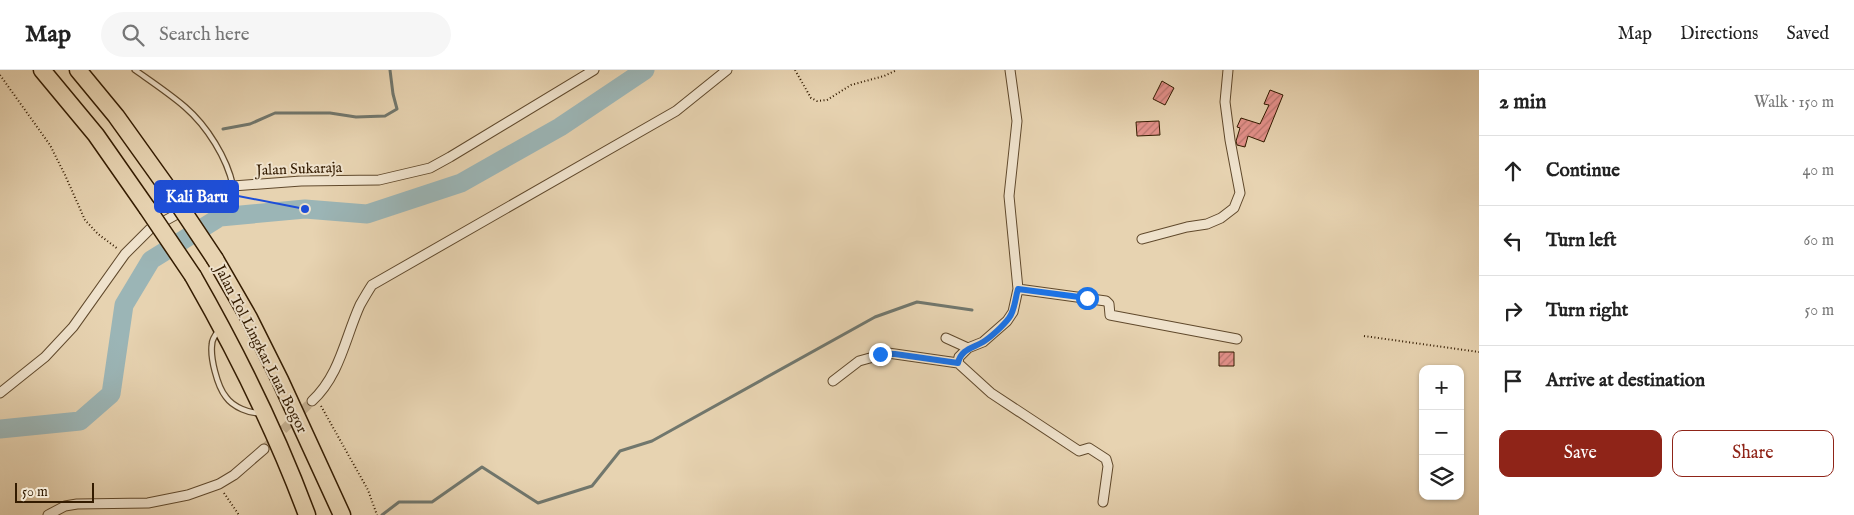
<!DOCTYPE html>
<meta charset="utf-8">
<style>
body{margin:0;font-family:"IM FELL English",serif;background:#f6f6f6;color:#222}
.controls{position:absolute;right:15px;bottom:15px;display:grid;overflow:hidden;border-radius:10px;box-shadow:0 1px 4px #0004}
.controls button{width:45px;height:45px;display:grid;place-items:center;padding:0;border:0;border-bottom:1px solid #e0e0e0;background:#fff;color:#222;font:25px sans-serif}
.scale{position:absolute;left:15px;bottom:12px;width:79px;box-sizing:border-box;padding-left:5px;border:2px solid #331b00;border-top:0;font-size:14px;line-height:18px;white-space:nowrap;color:#331b00;-webkit-text-stroke:4px #efe2cc;paint-order:stroke}
.stop{position:absolute;width:15px;height:15px;margin:-11px;border:4px solid #1a73e8;border-radius:50%;background:#fff}
.stop.end{background:#1a73e8;border-color:#fff;box-shadow:0 1px 5px #0008}
.list{margin:0;padding:0;list-style:none}
h2{display:flex;justify-content:space-between;align-items:center;height:65px;margin:0;padding:0 20px;font-size:21px}
h2 small{font-size:16px;font-weight:400;color:#767676}
.list li{display:grid;grid-template-columns:32px 1fr auto;gap:15px;align-items:center;box-sizing:border-box;height:70px;padding:0 20px;border-top:1px solid #e0e0e0}
.list b{display:block;font-size:19px;white-space:nowrap}
.list em{font-size:16px;font-style:normal;color:#767676}
.actions{display:flex;gap:10px;padding:15px 20px}
.actions a{flex:1;padding:11px 0;border:1px solid #8f2418;border-radius:10px;text-align:center;font-size:18px;color:#8f2418}
.actions .main{background:#8f2418;color:#fff}
.icon{flex:none;width:28px;height:28px;fill:none;stroke:currentColor;stroke-width:2;stroke-linecap:round;stroke-linejoin:round}
.map{position:relative;flex:none;width:1479px;height:445px;overflow:hidden}
header{display:flex;align-items:center;gap:30px;box-sizing:border-box;height:70px;padding:0 25px;background:#fff;border-bottom:1px solid #e0e0e0}
header strong{font-size:24px}
nav{display:flex;gap:28px;margin-inline-start:auto;font-size:18px}
.search{width:350px;height:45px;background:#f6f6f6;display:flex;align-items:center;gap:12px;box-sizing:border-box;padding:0 18px;border-radius:28px;color:#767676;font-size:19px}
main{display:flex}
aside{flex:1;background:#fff}
.map>svg:first-child{display:block}
.lines{fill:none;stroke-linecap:round;stroke-linejoin:round}
.stream{stroke:#71776d;stroke-width:3}
.river{stroke:#9bb5b6;stroke-width:19}
.building{fill:url(#building-hatch);stroke:#331b00}
.street-tunnel{stroke:#c3ae8e;stroke-width:9;stroke-dasharray:9 4.5;stroke-linecap:butt}
.lane-casing{stroke:#60492c;stroke-width:7}
.street-casing{stroke:#60492c;stroke-width:11}
.highway-casing{stroke:#331b00;stroke-width:19}
.path{stroke:#331b00;stroke-width:2;stroke-dasharray:1 2.5;stroke-linecap:butt}
.lane{stroke:#efe2cc;stroke-width:4.5}
.street{stroke:#efe2cc;stroke-width:9}
.highway{stroke:#e7d3b1;stroke-width:16}
.highway-bridge-casing{stroke:#331b00;stroke-width:19;stroke-linecap:butt}
.highway-bridge{stroke:#e7d3b1;stroke-width:16}
.route{stroke:#1a73e8;stroke-width:6}
.labels{text-anchor:middle;dominant-baseline:central;stroke-width:4;stroke-linejoin:round;paint-order:stroke}
.street-label{font-size:15px;fill:#331b00;stroke:#efe2cc}
.leader{fill:none;stroke:#1d4ed8;stroke-width:2}
.callout-dot{fill:#1d4ed8;stroke:#efe2cc;stroke-width:2}
.callout{fill:#1d4ed8;stroke:#1d4ed8;stroke-width:2}
.callout-label{font-size:16px;text-anchor:middle;font-weight:bold;fill:#fff}
</style>
<header>
<strong>Map</strong>
<div class="search"><svg class="icon" aria-label="search" viewBox="0 0 24 24"><circle cx="10" cy="10" r="6"/><path d="M15 15l6 6"/></svg>Search here</div>
<nav><a>Map</a><a>Directions</a><a>Saved</a></nav>
</header>
<main>
<div class="map">
<svg width="1479" height="445" viewBox="0 0 1479 445">
<defs>
<pattern id="building-hatch" width="6" height="6" patternUnits="userSpaceOnUse" patternTransform="scale(1.25)"><rect width="6" height="6" fill="#e4918b"/><path d="M-1 1l2-2M0 6l6-6M5 7l2-2" fill="none" stroke="#b9766f"/></pattern>
</defs>
<rect width="100%" height="100%" fill="#e7d3b1"/>
<filter id="stains"><feTurbulence type="fractalNoise" baseFrequency=".004" numOctaves="4"/><feColorMatrix values="0 0 0 0 .2 0 0 0 0 .09 0 0 0 0 .02 0 0 0 .5 -.17"/></filter>
<radialGradient id="worn" r=".72"><stop offset=".6" stop-color="#630" stop-opacity="0"/><stop offset="1" stop-color="#630" stop-opacity=".3"/></radialGradient>
<g class="lines">
<path class="stream" d="M223 59 250 54 275 43H330L356 47 385 46 397 39 393 24 390 0
M382 445 399 432H432L482 397 538 433 592 416 620 381 652 371 875 247 917 232 972 240"/>
<path class="river" d="M0 359 80 351 111 324 124 235 151 190 220 147 305 139 367 144 461 113 560 57 645 0"/>
</g>
<path class="building" d="M1162 11 1174 18 1165 35 1153 29Z
M1270 20 1283 25 1264 72 1248 66 1245 77 1237 75 1236 71 1240 58 1237 57 1241 48 1260 54 1269 35 1264 34Z
M1159 51 1160 65 1137 66 1136 52Z
M1219 282H1234V296H1219Z"/>
<g class="lines">
<path class="street-tunnel" d="M264 379 312 331"/>
<g class="lane-casing">
<path id="lane" d="M135 0C152 12 170 24 185 37 207 56 227 88 233 116
M219 260C216 264 212 269 212 274 210 287 217 316 226 327 233 337 250 344 261 343"/>
</g>
<g class="street-casing">
<path id="street" d="M1142 169 1187 157 1207 154 1221 148 1234 138 1240 123 1230 70 1225 32 1228 0
M1018 219 1106 231 1109 234 1110 245 1237 269
M946 268 968 278 983 272 1007 251 1013 242 1018 219 1009 126 1017 51 1010 0
M968 278 959 287 958 293 991 323 1079 381 1089 378 1106 389 1108 396 1103 432
M833 311 859 291 888 283 958 293
M0 323 45 287 73 257 125 184 150 159 208 127 233 116 301 111 379 110 430 98 450 87 594 0
M312 331C340 305 345 268 360 235 364 228 368 221 372 215L676 41 727 0
M48 445 65 436 77 434 148 433 188 425 219 414 234 405 264 379"/>
</g>
<g class="highway-casing">
<path id="highway" d="M42 0 96 65 147 138
M78 0 116 46 169 120
M215 189 249 248 280 310 342 445
M193 206C237 283 276 361 307 445"/>
</g>
<path class="path" d="M795 0 811 28 817 31 827 30 851 15 884 6 897 0
M0 5 50 75 65 105 85 150 98 164 118 179
M1364 266 1479 282
M321 336 368 420 377 445
M224 423 239 445"/>
<use href="#lane" class="lane"/>
<use href="#street" class="street"/>
<use href="#highway" class="highway"/>
<g class="highway-bridge-casing">
<path id="highway-bridge" d="M169 120 215 189
M147 138 193 206"/>
</g>
<use href="#highway-bridge" class="highway-bridge"/>
</g>
<g class="lines">
<path class="route" d="M880 284H895L958 293C961 279 973 278 983 272 991 267 1003 256 1009 248 1015 240 1015 229 1018 219L1087 228"/>
</g>
<g class="labels">
<g class="street-label">
<text transform="translate(299 99) rotate(-2)">Jalan Sukaraja</text>
<text transform="translate(261 279) rotate(63)">Jalan Tol Lingkar Luar Bogor</text>
</g>
</g>
<path class="leader" d="M305 139L238 126"/>
<circle class="callout-dot" cx="305" cy="139" r="5"/>
<rect class="callout" x="155" y="111" width="83" height="31" rx="5"/>
<g class="callout-label">
<text x="197" y="132">Kali Baru</text>
</g>
<rect width="100%" height="100%" filter="url(#stains)"/>
<rect width="100%" height="100%" fill="url(#worn)"/>
</svg>
<div class="controls">
<button>+</button>
<button>−</button>
<button><svg class="icon" aria-label="layers" viewBox="0 0 24 24"><path d="M12 4l9 5-9 5-9-5zM3 14l9 5 9-5"/></svg></button>
</div>
<div class="scale">50 m</div>
<div class="stop" style="left:1087px;top:228px"></div>
<div class="stop end" style="left:880px;top:284px"></div>
</div>
<aside>
<h2>2 min<small>Walk · 150 m</small></h2>
<ul class="list">
<li><svg class="icon" aria-label="ahead" viewBox="0 0 24 24"><path d="M12 20V5M6 11l6-6 6 6"/></svg><div><b>Continue</b></div><em>40 m</em></li>
<li><svg class="icon" aria-label="left" viewBox="0 0 24 24"><path d="M17 20v-9H6M10 6l-5 5 5 5"/></svg><div><b>Turn left</b></div><em>60 m</em></li>
<li><svg class="icon" aria-label="right" viewBox="0 0 24 24"><path d="M7 20v-9h11M14 6l5 5-5 5"/></svg><div><b>Turn right</b></div><em>50 m</em></li>
<li><svg class="icon" aria-label="arrive" viewBox="0 0 24 24"><path d="M6 21V4h12l-3 4 3 4H6"/></svg><div><b>Arrive at destination</b></div></li>
</ul>
<div class="actions"><a class="main">Save</a><a>Share</a></div>
</aside>
</main>
